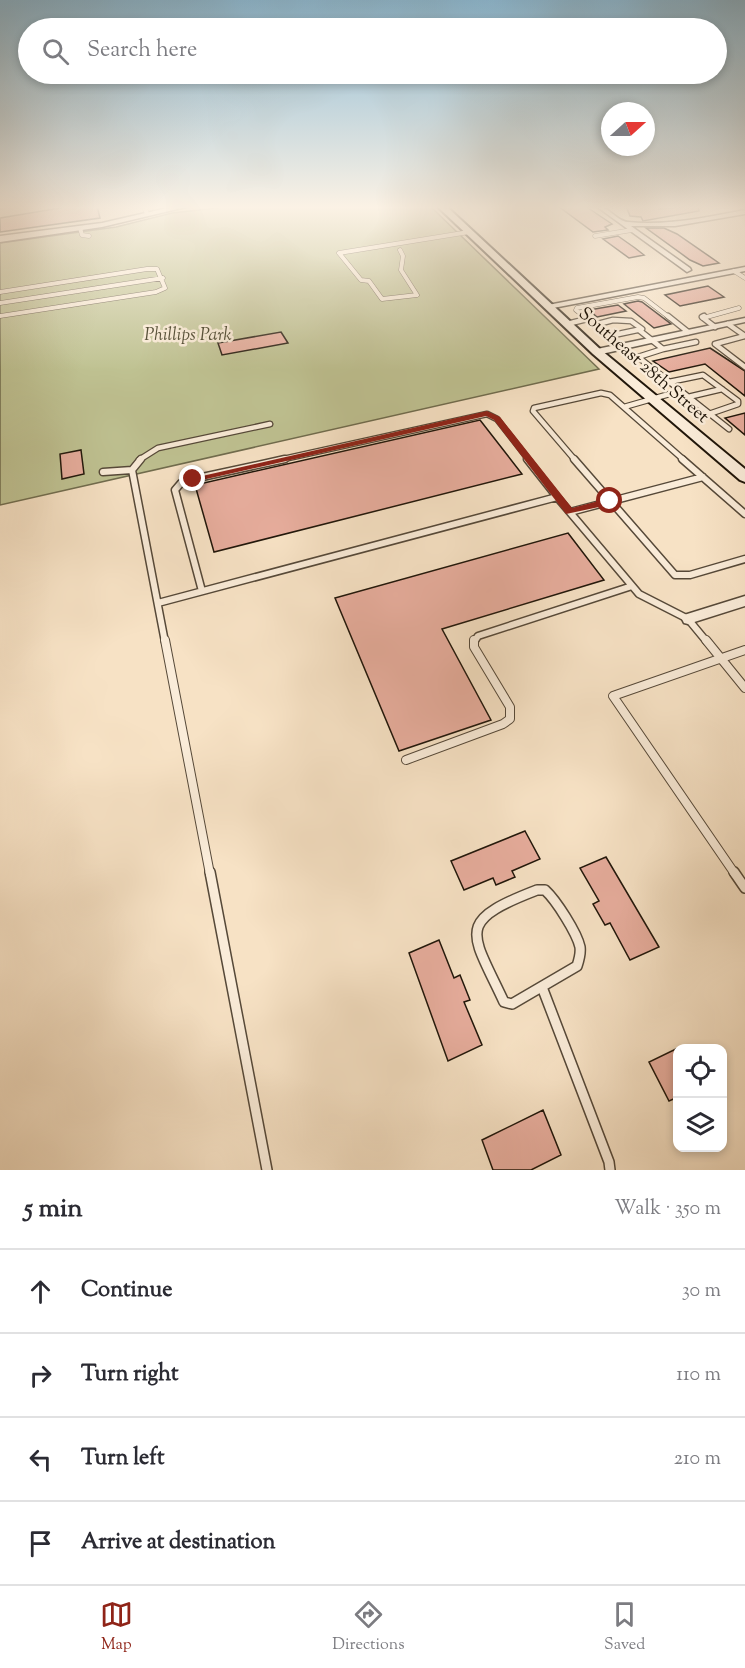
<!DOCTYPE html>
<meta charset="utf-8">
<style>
body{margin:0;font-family:"Sorts Mill Goudy",serif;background:#f2f2f3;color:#2b2b33}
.controls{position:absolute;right:18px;bottom:18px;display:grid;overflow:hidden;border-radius:12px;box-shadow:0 3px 9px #0003}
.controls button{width:54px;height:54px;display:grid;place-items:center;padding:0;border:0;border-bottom:2px solid #e1e1e2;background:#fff;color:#2b2b33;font:30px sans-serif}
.compass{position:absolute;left:601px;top:102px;width:54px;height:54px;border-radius:50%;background:#fff;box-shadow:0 3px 9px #0003;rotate:69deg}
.stop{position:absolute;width:18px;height:18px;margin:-14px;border:4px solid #8f2418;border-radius:50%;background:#fff}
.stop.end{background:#8f2418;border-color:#fff;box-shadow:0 2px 6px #0008}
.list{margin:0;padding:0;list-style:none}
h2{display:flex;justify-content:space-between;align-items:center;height:78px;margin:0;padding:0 24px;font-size:26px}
h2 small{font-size:20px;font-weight:400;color:#7c7c81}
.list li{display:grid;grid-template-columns:39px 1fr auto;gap:18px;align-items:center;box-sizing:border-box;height:84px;padding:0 24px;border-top:2px solid #e1e1e2}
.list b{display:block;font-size:22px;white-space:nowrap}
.list em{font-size:20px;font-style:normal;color:#7c7c81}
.icon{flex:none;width:33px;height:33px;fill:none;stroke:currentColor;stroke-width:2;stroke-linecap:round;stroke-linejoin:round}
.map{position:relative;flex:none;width:745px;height:1170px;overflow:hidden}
.search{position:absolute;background:#fff;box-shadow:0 3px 9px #0003;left:18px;right:18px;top:18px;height:66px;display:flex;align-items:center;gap:15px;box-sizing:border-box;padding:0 21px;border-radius:33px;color:#7c7c81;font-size:22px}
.sheet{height:414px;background:#fff}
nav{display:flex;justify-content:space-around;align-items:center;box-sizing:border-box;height:84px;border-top:2px solid #e1e1e2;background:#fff;font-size:16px;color:#7c7c81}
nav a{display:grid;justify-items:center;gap:3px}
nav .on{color:#8f2418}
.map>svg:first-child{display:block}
.green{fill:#bfc292;stroke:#706c4e;stroke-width:1.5}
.building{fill:#e7ad9d;stroke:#20160a;stroke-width:1.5}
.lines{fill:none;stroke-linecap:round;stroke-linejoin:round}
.service-far4-casing{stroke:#564939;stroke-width:5}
.service-far3-casing{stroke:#564939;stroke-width:7}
.service-far2-casing{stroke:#564939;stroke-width:9}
.service-far1-casing{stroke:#564939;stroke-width:10}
.service-casing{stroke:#564939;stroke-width:12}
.minor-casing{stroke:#564939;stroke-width:3}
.tertiary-casing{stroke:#564939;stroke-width:3}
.secondary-casing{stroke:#20160a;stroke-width:4}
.service-far4{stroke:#faecd9;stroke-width:4}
.service-far3{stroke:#faecd9;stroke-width:4.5}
.service-far2{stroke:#faecd9;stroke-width:6}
.service-far1{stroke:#faecd9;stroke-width:8}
.service{stroke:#faecd9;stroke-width:9}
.minor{fill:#faecd9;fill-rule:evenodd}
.tertiary{fill:#faecd9;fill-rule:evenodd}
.secondary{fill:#faecd9;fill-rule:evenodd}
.route{fill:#8f2418}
.labels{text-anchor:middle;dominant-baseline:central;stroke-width:5;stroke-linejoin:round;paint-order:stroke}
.far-park-label{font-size:18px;font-style:italic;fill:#58523a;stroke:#faecd9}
.far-street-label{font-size:18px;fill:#20160a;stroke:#faecd9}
</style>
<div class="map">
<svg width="745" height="1170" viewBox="0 0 745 1170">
<rect width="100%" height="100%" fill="#f7e2c5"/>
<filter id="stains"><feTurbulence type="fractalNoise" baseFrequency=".00333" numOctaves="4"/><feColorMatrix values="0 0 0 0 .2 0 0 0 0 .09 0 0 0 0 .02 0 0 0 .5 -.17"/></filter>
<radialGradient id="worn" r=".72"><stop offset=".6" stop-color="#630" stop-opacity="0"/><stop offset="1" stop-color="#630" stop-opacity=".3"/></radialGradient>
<path class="green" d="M234 206H430L599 369 0 505V243L116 227 172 213Z"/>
<path class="building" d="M72 206H97L100 218 0 232V218Z
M558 206H585L612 224 605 227 608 230 593 232Z
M626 206H660L659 209 698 206 699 211 643 221 641 217 630 216Z
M646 228H664L677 234 719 263 703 266 690 260Z
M618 236 635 248 644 255 629 258 603 239Z
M708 286 724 297 680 306 665 295Z
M638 301 642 302 671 324 654 328 624 304Z
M618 305 626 311 597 317 589 310Z
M281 332 288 343 222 355 218 343Z
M710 348 745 371V396L705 364 669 372 653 361Z
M745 413V435L725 418Z
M480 420 522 474 214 552 195 485Z
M81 450 84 474 62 479 60 454Z
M568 533 604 580 442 629 491 720 399 751 335 598Z
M525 831 540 859 512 871 515 877 496 885 493 878 464 890 451 861Z
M606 857 659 947 630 960 610 923 605 925 593 904 599 901 580 868Z
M439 940 454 978 460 975 470 1000 464 1002 482 1045 448 1061 409 953Z
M678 1048V1097L669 1101 649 1062Z
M543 1110 561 1155 531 1170H493L482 1140Z"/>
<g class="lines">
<g class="service-far4-casing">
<path id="service-far4" d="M144 206 147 214
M0 207 10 206
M80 228 82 235 89 236
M595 236 632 230
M400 250 403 256 401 270 417 295 382 299 369 281 361 280 339 253 469 232
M734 271 745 278
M0 292 147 269H157L165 288 156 292 0 316
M0 303 163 278
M586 318 576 310 577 308 638 297 644 298 670 318
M703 318 739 308"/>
</g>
<g class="service-far3-casing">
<path id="service-far3" d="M668 316 688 332
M704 316 702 317 715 327
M587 319 594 325
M613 320 631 321 642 329 609 336 594 325Z
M567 324 587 319 584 316
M728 324 745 336
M639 330 663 349 696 342
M745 336 715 344 745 367
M663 349 638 357 729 429
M669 382 703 375 738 401V404L709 414
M688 397 722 389
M624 407 680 391
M139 460 158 448 270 424
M279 460 487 414 497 419 529 460
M575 460 533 411 534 408 601 393 610 395 684 460"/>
</g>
<g class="service-far2-casing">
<path id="service-far2" d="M141 459 132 470 165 642
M527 459 557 497
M574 459 675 575H690L745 559
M682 459 745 514
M103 472 132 470
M570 512 703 477
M202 591 175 490 181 483 193 479 285 459
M158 603 557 497 639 594 688 619 707 642
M474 642 478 636 632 586"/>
</g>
<g class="service-far1-casing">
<path id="service-far1" d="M165 640 210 874
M706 640 745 688
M406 760 503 724 510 719V707L474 647V640
M735 874 613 696 745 650"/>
</g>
<g class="service-casing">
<path id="service" d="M210 872 267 1170
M734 872 745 888
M537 890H545C556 900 577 933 580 947 581 954 579 960 577 966L512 1004 504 1002C471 931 454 922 537 890Z
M542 987 609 1162 610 1170"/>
</g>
<g class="minor-casing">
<path id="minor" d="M596 206C609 206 616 221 628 222 667 226 707 217 745 210V214L675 226H631L690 268 691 270 687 272Z
M745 267V271L548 309 544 307 548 305Z
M745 318V322L597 355 593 352 597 349Z
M745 596V606L688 624 684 623 682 619 684 615Z"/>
</g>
<g class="tertiary-casing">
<path id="tertiary" d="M176 206H190L102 227 0 242V236L102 223Z"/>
</g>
<g class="secondary-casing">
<path id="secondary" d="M437 206H446L601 350 745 469V482L740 480 593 354Z"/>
</g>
<use href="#service-far4" class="service-far4"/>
<use href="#service-far3" class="service-far3"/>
<use href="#service-far2" class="service-far2"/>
<use href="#service-far1" class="service-far1"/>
<use href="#service" class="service"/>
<use href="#minor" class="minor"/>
<use href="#tertiary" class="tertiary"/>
<use href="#secondary" class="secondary"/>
</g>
<linearGradient id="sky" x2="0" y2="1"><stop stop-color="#8ab8d3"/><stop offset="0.56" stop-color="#fbf2e5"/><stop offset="1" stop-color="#fbf2e5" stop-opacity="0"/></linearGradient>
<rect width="745" height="370" fill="url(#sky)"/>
<path class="route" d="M487 411 500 417 572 508 610 498 613 499V504L566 514 494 420 486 416 193 482 189 479Z"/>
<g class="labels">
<g class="far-park-label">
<text x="188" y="336">Phillips Park</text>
</g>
<g class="far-street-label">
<text transform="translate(643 366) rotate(41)">Southeast 28th Street</text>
</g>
</g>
<rect width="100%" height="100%" filter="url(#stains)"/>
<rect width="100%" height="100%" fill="url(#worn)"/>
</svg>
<div class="controls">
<button><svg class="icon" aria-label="locate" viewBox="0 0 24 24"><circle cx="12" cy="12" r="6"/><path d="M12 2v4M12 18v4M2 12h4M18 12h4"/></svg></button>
<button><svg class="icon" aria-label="layers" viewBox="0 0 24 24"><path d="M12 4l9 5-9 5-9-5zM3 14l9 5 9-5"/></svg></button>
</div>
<svg class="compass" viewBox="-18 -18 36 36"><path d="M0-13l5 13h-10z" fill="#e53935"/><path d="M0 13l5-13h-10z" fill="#7c7c81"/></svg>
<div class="stop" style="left:610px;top:501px"></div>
<div class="stop end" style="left:193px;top:479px"></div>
<div class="search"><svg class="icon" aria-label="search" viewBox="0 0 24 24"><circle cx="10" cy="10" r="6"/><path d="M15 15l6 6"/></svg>Search here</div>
</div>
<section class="sheet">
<h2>5 min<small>Walk · 350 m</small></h2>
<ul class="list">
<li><svg class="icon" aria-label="ahead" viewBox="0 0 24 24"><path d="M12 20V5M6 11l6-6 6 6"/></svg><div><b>Continue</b></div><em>30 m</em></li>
<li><svg class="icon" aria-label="right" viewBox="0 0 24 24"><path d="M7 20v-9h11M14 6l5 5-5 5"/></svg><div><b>Turn right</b></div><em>110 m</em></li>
<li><svg class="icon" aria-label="left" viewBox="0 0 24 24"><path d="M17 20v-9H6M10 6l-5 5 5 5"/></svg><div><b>Turn left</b></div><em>210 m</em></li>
<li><svg class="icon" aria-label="arrive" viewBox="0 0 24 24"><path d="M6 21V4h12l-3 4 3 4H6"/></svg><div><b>Arrive at destination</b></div></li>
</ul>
</section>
<nav>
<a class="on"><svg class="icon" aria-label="map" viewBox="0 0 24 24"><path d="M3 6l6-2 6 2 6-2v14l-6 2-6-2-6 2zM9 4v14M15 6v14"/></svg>Map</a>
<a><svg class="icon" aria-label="directions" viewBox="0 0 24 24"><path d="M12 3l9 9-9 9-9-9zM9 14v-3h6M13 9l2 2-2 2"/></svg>Directions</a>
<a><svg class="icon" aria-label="saved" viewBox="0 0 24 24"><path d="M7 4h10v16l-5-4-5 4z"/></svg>Saved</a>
</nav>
